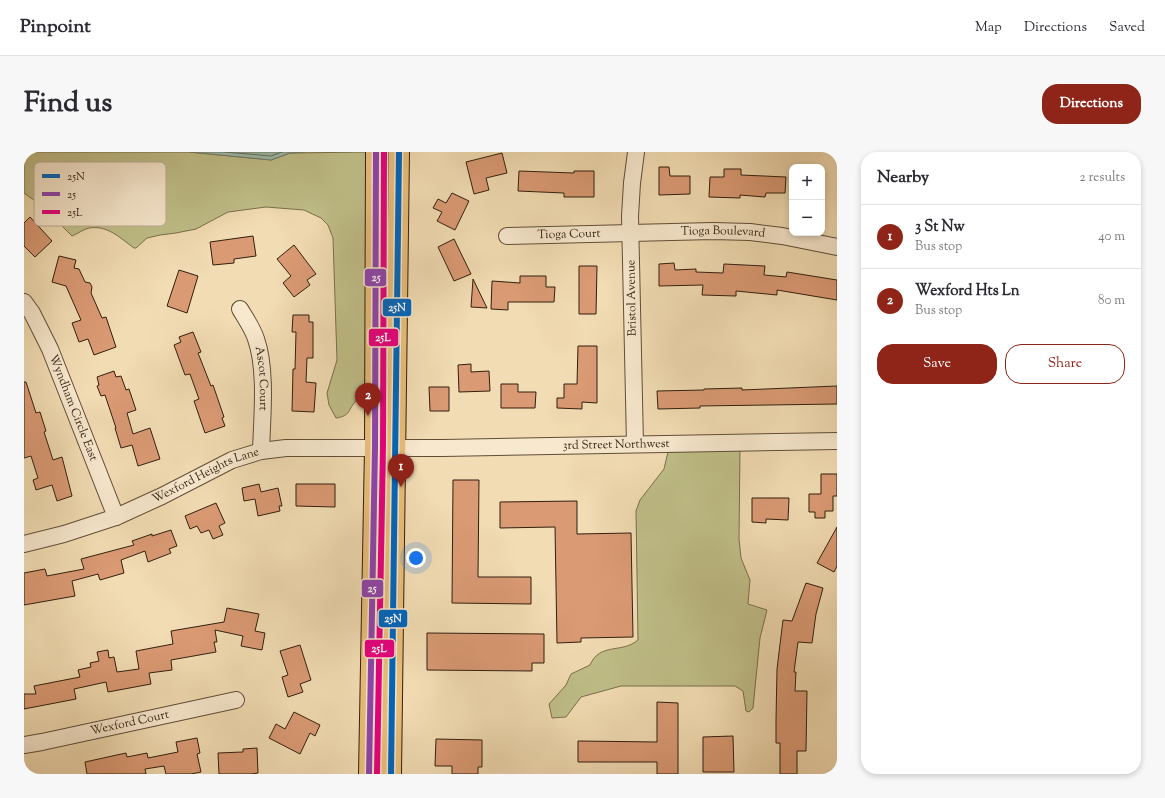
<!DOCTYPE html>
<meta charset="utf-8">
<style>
body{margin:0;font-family:"Sorts Mill Goudy",serif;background:#f7f7f7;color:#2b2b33}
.controls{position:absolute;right:12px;top:12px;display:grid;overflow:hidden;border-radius:8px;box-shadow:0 2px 6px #0003}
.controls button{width:36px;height:36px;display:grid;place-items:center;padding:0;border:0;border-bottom:1px solid #e1e1e2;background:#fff;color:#2b2b33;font:20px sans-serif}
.you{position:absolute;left:392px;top:406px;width:14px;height:14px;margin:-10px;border:3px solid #fff;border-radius:50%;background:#1a73e8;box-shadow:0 0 0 6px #1a73e833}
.badge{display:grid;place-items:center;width:26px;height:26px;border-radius:50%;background:#8f2418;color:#fff;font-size:13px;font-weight:700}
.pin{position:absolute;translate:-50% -33px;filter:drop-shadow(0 1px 2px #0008)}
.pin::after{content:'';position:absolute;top:21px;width:14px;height:12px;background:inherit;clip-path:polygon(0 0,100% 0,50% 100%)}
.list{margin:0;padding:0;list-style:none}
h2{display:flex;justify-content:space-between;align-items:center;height:52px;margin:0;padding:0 16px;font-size:17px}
h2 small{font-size:13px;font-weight:400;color:#7c7c81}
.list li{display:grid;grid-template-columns:26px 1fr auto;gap:12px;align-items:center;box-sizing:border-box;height:64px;padding:0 16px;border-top:1px solid #e1e1e2}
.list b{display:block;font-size:15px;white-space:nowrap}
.list p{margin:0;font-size:13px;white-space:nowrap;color:#7c7c81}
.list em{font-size:13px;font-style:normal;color:#7c7c81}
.actions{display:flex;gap:8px;padding:12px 16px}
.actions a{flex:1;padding:9px 0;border:1px solid #8f2418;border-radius:16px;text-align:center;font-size:14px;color:#8f2418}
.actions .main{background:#8f2418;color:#fff}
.map{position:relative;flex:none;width:813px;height:622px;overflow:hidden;border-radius:16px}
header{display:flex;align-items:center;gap:24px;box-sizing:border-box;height:56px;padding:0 20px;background:#fff;border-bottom:1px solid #e1e1e2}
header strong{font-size:19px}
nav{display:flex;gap:22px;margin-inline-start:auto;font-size:14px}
.intro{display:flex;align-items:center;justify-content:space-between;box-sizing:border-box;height:96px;padding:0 24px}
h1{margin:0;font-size:28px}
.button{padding:10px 18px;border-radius:16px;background:#8f2418;color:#fff;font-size:14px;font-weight:700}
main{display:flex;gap:24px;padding:0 24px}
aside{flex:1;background:#fff;border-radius:16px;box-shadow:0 2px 6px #0003}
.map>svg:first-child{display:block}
.green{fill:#c0bf89;stroke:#786f4c}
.water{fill:#9bbcac;stroke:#717d6d}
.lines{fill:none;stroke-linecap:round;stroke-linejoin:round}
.shore{stroke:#666e5e;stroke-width:1}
.building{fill:#da9a74;stroke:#311f0f}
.minor-casing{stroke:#614e38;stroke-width:18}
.major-casing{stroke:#311f0f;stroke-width:22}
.minor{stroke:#f7e8ce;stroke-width:16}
.major{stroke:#e9be7a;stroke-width:20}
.bus-1-casing{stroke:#f7e8ce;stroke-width:9}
.bus-2-casing{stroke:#f7e8ce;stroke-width:9}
.bus-3-casing{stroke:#f7e8ce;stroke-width:9}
.bus-1{stroke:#0065bd;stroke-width:6}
.bus-2{stroke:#8e44ad;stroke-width:6}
.bus-3{stroke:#e5007d;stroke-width:6}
.labels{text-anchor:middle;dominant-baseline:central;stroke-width:3;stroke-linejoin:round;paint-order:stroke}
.street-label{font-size:12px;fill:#311f0f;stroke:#f7e8ce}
.key{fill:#f7e8ce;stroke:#bcac95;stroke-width:1}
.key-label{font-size:11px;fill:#311f0f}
.line-badge{stroke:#f7e8ce;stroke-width:1.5}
.badge-label{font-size:11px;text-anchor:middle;font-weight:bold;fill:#fff}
</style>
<header>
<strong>Pinpoint</strong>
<nav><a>Map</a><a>Directions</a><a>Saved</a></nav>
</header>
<div class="intro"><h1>Find us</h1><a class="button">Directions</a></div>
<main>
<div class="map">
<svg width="813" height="622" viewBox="0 0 813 622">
<rect width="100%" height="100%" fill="#f2dcb3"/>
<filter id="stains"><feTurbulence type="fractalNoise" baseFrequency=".005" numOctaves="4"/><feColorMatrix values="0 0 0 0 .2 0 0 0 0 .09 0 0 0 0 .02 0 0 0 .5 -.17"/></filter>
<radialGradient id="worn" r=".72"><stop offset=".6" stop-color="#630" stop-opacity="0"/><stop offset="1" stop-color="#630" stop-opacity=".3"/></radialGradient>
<path class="green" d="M0 0H165L247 8 266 1 343 0 341 244C338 245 334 246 332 249 324 257 327 264 312 266L305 253 303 241 313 208 309 86 304 73 297 66 280 58 242 55 204 60 172 77 152 81 136 83 123 86 112 96H110C96 86 84 73 65 76 60 77 53 82 48 84L17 53 0 41Z
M716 297 715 387 717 406 726 428 724 452 743 458 736 486 729 556 725 560 722 559 719 539 711 534H597L557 545 542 565 528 566 525 552 542 533 547 522 566 513C576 490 598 502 614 488L612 359 616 348 640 317 644 300Z"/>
<path class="water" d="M165 0H281L266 1 247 8Z"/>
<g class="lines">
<path class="shore" d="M201 0 247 4 258 0"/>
</g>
<path class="building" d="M478 1 483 21 462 26 465 38 450 42 442 10Z
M635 15H645L646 24H666V42L635 43Z
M700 17H717V23L762 25 761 41H742L741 45 716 43V46L685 45 686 25H700Z
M495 19 550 21V19H570V45H540V41L494 39Z
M428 41 445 49 431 78 413 69 418 60 409 56 414 47 422 51Z
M6 65 28 89 11 105 0 94V71Z
M229 84 232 104 210 107V111L189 113 186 90Z
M430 87 447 122 430 129 414 95Z
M270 93 292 122 283 128 286 133 270 145 259 131 267 124 253 107Z
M35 104 52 108 50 116 55 117 61 130 66 131 68 135 67 141 78 166 82 165 92 195 70 203 64 187 55 190 48 171 57 168 42 134 28 130Z
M650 111 651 118 672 117V120L699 121 700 112 741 114 740 123 762 125 763 120 813 128V148L753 138V143L712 139V144L678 143 679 133 635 134V112Z
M555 114H573L572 162H555Z
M155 118 174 124 163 161 143 154Z
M496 124H522V135H531L530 150H484V158L467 157 468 129 496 131Z
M449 127 463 156 447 155Z
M269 163H285V170H289V206H283L282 230 292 231 290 260 268 259 269 217H271L272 180H268Z
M169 180 177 200 174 201 187 234 189 233 200 265 198 266 201 274 181 281 170 249 175 247 166 222 161 223 150 193 157 190 155 185Z
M554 194H573V251L558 250V257L533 256V246H540V232H553Z
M447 212V220L465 219 466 239 435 240 434 213Z
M90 219 92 225 97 224 102 238 105 237 112 258 103 261 109 282 126 276 136 307 114 314 108 293 97 296 91 276H92L81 243 77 244 73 234 75 233 73 225Z
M0 230H2L12 261 16 260 22 279 20 280 29 308 38 305 48 344 33 349 28 333 12 338 9 328 14 326 7 304 0 306Z
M477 232H494V240H512L511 256H477Z
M813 234V252L676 254V256L634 257 633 239 680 238V237L718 236V238Z
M405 235H425V259H406Z
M797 322H813V344H809V359H801V366H791V360H785V342H797Z
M429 328H455L454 425H507V452L428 451Z
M235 332 237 340 254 336 258 354H255L256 359 234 364 231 347 220 349 218 336Z
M272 332H311V355L272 354Z
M728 346H765L764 368 742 367V371L728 370Z
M553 349V382L607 381 609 485 557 486V490L533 491 531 375 476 376V350Z
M192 351 201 371 195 374 199 383 189 387 185 378 177 381 173 374 166 377 161 364Z
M813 375V414L810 420 793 411Z
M147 378 153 394 145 397 147 401 124 410 121 399 97 408 100 421 76 428 74 422 48 429 51 444 0 453V421L21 417 23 424 60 417 57 407 110 393 108 389 128 382V384Z
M782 431 799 436 792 462 788 491 774 490 770 520H772L771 539H783L782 599H773V622H756V591H752V568L753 517 759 468 768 469Z
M203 456 235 462 231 479 241 481 238 498 217 494 219 484 191 478 193 490H190L192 500 147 508 148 518 125 521 127 532 84 540 82 530 50 537 52 547 0 557V542H12L10 534 56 525 54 518 67 515 66 511 75 509 73 500 84 498 85 506 90 505 93 520 115 517 112 499 149 492 147 479 200 470Z
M403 481 520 482V511H508V519L403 518Z
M276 493 287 528 276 532 279 540 264 545 258 525 264 523 256 499Z
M633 550 654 551V622H633V610H554V589L633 590Z
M270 560 296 573 291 584 286 581 276 602 245 586 252 572 261 577Z
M709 584 710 620H679V585Z
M173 586 176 601 173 602 177 620 167 622H142L140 614 121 617 122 622H63L61 610 102 601 103 605 123 601 124 606 154 600 152 590Z
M412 587 458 588V615H454V622H428V614H411Z
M233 596 234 621 227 622H195L194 601 219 600V597Z"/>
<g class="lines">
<g class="minor-casing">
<g id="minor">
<path id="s1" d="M483 84 689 79 726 80 758 84 813 95"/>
<path id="s2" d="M0 150 8 161 26 197 92 365"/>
<path id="s3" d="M216 157C222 167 229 177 232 187 243 218 238 266 237 299"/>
<path d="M611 292 606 64 608 31 612 0"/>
<path id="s4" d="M0 392 40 382 92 365 138 344 208 308 237 299 262 296H419L813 289"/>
<path id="s5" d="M0 593 18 590 212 548"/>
</g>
</g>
<g class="major-casing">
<path id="major" d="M345 622 351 295 352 0
M367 622 375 0"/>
</g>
<use href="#minor" class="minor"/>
<use href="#major" class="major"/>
<g class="bus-1-casing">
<path id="bus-1" d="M367 622 375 0"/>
</g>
<g class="bus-2-casing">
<path id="bus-2" d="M345 622 351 295 352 0"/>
</g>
<g class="bus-3-casing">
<path id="bus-3" d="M353 622 359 295 360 0"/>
</g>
<use href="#bus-1" class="bus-1"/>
<use href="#bus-2" class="bus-2"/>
<use href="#bus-3" class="bus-3"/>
</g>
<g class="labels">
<g class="street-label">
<text stroke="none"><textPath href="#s1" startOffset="216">Tioga Boulevard</textPath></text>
<text stroke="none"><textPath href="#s1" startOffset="62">Tioga Court</textPath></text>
<text transform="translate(608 146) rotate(-91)">Bristol Avenue</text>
<text stroke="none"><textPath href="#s3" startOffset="74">Ascot Court</textPath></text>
<text stroke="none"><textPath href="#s2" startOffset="117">Wyndham Circle East</textPath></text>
<text stroke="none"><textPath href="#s4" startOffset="611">3rd Street Northwest</textPath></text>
<text stroke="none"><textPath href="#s4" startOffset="195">Wexford Heights Lane</textPath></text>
<text stroke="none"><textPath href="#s5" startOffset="108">Wexford Court</textPath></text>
</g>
</g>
<rect x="10" y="10" width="132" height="64" rx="6" class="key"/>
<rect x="18" y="22" width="18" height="4" fill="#0065bd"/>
<rect x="18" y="40" width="18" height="4" fill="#8e44ad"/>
<rect x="18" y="58" width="18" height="4" fill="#e5007d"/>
<g class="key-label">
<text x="43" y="28">25N</text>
<text x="43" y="46">25</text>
<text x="43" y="64">25L</text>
</g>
<g class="line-badge">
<rect x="340" y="116" width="23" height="19" rx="4" fill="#8e44ad"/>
<rect x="358" y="146" width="30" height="19" rx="4" fill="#0065bd"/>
<rect x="344" y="176" width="31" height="19" rx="4" fill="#e5007d"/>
<rect x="337" y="427" width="23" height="19" rx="4" fill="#8e44ad"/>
<rect x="354" y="457" width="30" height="19" rx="4" fill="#0065bd"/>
<rect x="340" y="487" width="31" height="19" rx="4" fill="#e5007d"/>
</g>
<g class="badge-label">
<text x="352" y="129">25</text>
<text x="373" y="159">25N</text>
<text x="359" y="189">25L</text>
<text x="348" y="440">25</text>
<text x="369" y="470">25N</text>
<text x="355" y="500">25L</text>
</g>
<rect width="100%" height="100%" filter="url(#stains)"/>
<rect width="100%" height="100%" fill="url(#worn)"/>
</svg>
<div class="controls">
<button>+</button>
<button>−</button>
</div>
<div class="you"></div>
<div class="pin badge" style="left:377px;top:335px">1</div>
<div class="pin badge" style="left:344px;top:264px">2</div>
</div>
<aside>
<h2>Nearby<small>2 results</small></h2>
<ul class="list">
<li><span class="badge">1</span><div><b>3 St Nw</b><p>Bus stop</p></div><em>40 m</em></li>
<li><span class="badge">2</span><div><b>Wexford Hts Ln</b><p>Bus stop</p></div><em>80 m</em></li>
</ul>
<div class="actions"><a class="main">Save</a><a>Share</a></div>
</aside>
</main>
